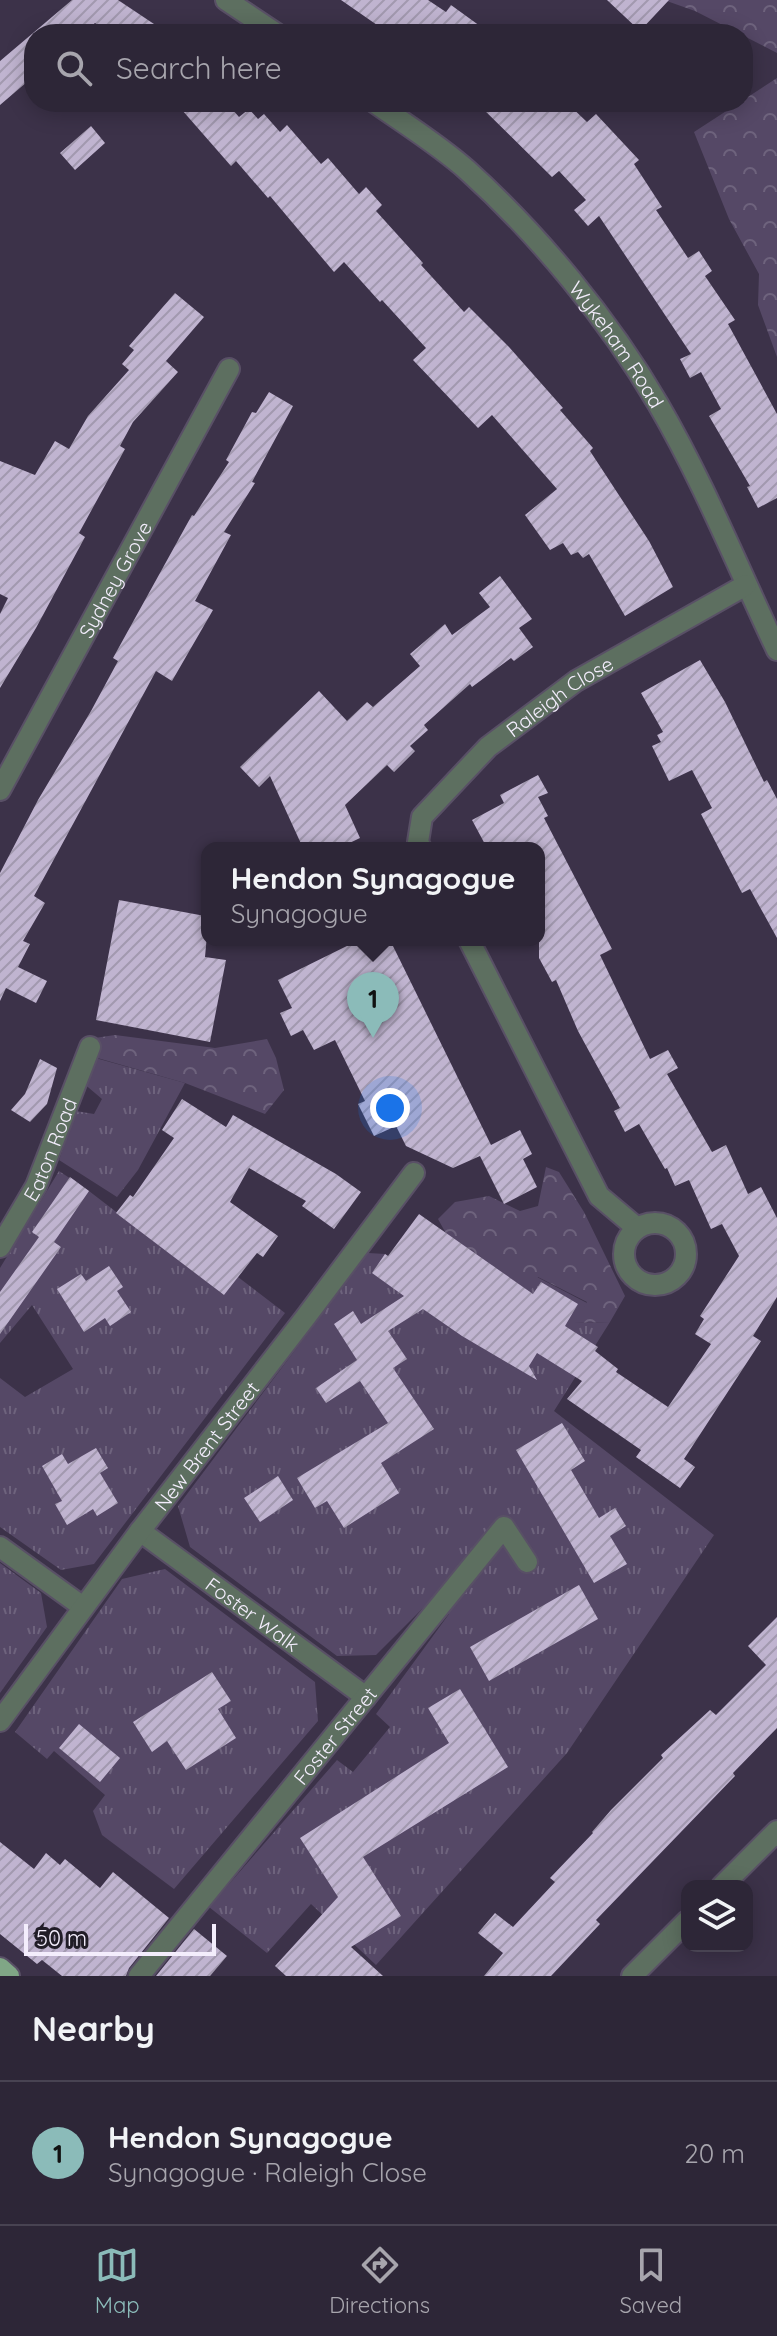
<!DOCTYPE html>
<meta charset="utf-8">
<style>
body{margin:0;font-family:Quicksand,sans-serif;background:#393242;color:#f1f3f6}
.controls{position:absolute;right:24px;bottom:24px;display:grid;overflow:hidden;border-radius:16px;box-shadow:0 4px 20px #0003}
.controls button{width:72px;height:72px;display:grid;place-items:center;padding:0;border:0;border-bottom:2px solid #484352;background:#2d2637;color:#f1f3f6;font:40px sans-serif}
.scale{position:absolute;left:24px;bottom:20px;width:192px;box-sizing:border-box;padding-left:8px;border:4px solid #f3edfc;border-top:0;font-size:22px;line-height:28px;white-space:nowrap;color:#f3edfc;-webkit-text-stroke:6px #211d27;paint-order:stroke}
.you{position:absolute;left:390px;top:1108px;width:28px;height:28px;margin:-20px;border:6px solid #fff;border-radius:50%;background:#1a73e8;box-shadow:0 0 0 12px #1a73e833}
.badge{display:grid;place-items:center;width:52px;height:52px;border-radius:50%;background:#8bbbb9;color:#111;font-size:26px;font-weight:700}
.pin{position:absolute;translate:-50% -66px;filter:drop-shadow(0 2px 4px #0008)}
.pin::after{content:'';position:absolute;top:42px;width:28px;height:24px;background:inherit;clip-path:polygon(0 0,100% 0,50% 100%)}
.popup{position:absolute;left:201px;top:842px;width:344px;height:104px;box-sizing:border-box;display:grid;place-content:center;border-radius:16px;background:#2d2637;filter:drop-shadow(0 2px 6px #0005);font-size:26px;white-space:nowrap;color:#a7a5ad}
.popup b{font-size:30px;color:#f1f3f6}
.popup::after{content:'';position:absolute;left:50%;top:100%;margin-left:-16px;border:16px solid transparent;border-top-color:#2d2637}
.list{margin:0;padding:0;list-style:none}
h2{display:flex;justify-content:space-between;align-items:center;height:104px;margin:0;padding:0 32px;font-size:34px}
h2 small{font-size:26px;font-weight:400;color:#a7a5ad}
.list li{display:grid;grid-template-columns:52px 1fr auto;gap:24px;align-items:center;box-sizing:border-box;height:144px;padding:0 32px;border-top:2px solid #484352}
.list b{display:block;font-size:30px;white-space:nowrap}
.list p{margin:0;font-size:26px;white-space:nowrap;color:#a7a5ad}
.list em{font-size:26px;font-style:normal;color:#a7a5ad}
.icon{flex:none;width:44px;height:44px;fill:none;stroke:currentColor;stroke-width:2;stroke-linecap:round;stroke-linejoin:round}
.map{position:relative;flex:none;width:777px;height:1976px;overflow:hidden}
.search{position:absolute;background:#2d2637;box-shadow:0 4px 20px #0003;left:24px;right:24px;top:24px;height:88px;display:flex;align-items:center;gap:20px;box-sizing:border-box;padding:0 28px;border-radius:32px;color:#a7a5ad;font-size:30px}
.sheet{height:248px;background:#2d2637}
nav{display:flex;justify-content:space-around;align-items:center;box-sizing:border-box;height:112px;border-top:2px solid #484352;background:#2d2637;font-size:22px;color:#a7a5ad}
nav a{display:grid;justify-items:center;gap:4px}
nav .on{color:#8bbbb9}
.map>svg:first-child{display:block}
.grass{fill:url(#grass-tufts)}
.forest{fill:url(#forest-crowns)}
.building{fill:url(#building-hatch)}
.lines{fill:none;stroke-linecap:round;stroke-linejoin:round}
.minor-casing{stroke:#595066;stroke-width:24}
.major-casing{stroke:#595066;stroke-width:24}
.minor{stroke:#5d6f60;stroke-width:20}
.major{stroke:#80a686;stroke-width:20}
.labels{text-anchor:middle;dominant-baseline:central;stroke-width:8;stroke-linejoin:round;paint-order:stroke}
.street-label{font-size:20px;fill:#f3edfc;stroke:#211d27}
</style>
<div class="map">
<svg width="777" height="1976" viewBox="0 0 777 1976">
<defs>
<pattern id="grass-tufts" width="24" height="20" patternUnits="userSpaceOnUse" patternTransform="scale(2)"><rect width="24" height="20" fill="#554866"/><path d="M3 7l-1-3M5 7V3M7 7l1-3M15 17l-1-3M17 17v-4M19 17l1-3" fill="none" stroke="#6e637d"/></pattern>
<pattern id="forest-crowns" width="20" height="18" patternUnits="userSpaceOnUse" patternTransform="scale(2)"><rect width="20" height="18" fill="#554866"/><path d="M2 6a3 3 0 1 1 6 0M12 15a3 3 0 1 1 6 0" fill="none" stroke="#6e637d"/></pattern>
<pattern id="building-hatch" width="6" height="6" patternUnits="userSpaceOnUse" patternTransform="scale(2)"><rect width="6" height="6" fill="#c0b4d0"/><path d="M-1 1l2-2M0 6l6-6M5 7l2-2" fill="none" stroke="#a299af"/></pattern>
</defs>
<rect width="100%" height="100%" fill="#3c3249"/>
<path class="grass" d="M92 1057 185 1083 138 1170 117 1197 59 1160 76 1111 94 1114 102 1099 82 1082Z
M59 1171 89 1191 224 1295 238 1277 285 1313 94 1564 61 1570 0 1527V1378L25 1397 73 1369 32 1305 0 1343V1268Z
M368 1253 385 1254 475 1317 537 1277 587 1303 575 1323 610 1322 554 1411 714 1535 567 1753 376 1965 311 1904 267 1953 209 1907 337 1760 353 1772 390 1727 376 1714 449 1614 432 1599 376 1655 337 1656 190 1547 178 1506Z
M0 1563 41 1593 47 1627 0 1693Z
M165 1569 315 1682 318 1721 174 1889 102 1835 93 1811 105 1795 54 1751 47 1759 15 1732 122 1579Z"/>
<path class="forest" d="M664 0H777V53L695 11Z
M777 78V357L758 305 759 274 729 219 694 132Z
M115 1035 215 1048 267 1039 276 1058 284 1090 265 1114 185 1083 80 1053 81 1040Z
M546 1167 559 1172 584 1212 625 1296 610 1322 574 1323 587 1302 538 1277 528 1296 454 1248 438 1219 455 1202 489 1196 520 1211 538 1206Z"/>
<path class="building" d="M72 0H118L169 34H111L95 23 82 34H34V76L0 105V61Z
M341 0H428L446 12 451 5 491 34H390Z
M607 0H669L640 31Z
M175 102H226L239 117 249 109 258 119 264 114 280 132 287 125 321 164 328 158 359 194 366 187 382 205 376 211 423 263 421 265 464 312 469 307 509 347 563 408 560 410 593 448 590 451 649 541 673 587 625 616 589 554 583 558 578 552 571 555 563 543 550 550 525 515 557 489 492 415 478 428 413 360 426 348 382 300 380 302 344 262 334 272 270 196 268 198 236 161 231 166Z
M476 102H566L587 122 596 114 639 160 634 164 662 207 656 210 688 258 699 251 712 271 705 276 735 320 728 324 777 414V498L758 508 747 487 750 486 709 416 721 409 701 372 690 378 680 359 691 354 599 216 588 226 574 210 586 200 559 171 552 177Z
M91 126 105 143 75 170 60 153Z
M175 293 204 317 166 361 178 372 133 422 120 446 125 449 79 533 85 537 36 628 0 688V614L8 598 0 594V461L35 475 55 441 69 449 88 416 129 370 122 364 134 350 129 346Z
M269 392 293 406 252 482 255 483 224 532 231 535 195 601 213 610 172 681 156 671 34 896 45 903 23 941 30 944 18 967 47 981 36 1003 6 988 0 1001V873L38 800 91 711 118 661 113 658 192 515 194 516 229 462 226 460 252 412 256 413Z
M500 576 532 619 519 628 533 647 514 661 511 658 472 687 470 684 424 725 428 730 410 746 415 751 394 772 387 765 345 805 360 838 339 848H303L270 776 259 787 240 767 319 691 347 721 367 702 373 707 420 666 410 654 445 624 452 635 490 607 479 593Z
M700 660 725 702 764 782 767 780 777 799V938L750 889 742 893 701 814 712 808 692 770 669 781 652 746 661 742 657 735 663 732 641 693Z
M538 775 548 793 538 797 548 816 544 818 612 949 600 955 650 1059 668 1050 678 1068 667 1074 712 1152 726 1145 748 1194 761 1187 777 1218V1297L753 1336 761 1341 684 1459 695 1467 680 1488 636 1457 641 1450 567 1399 582 1381 537 1353 529 1366 537 1380 462 1336 423 1309 388 1331 407 1359 393 1368 434 1429 381 1463 399 1493 344 1528 327 1501 315 1508 297 1478 388 1423 360 1381 326 1403 316 1388 357 1360 334 1324 353 1311 361 1324 404 1296 372 1273 385 1254 388 1256 419 1214 533 1294 541 1282 578 1304 565 1326 598 1347 595 1351 618 1369 616 1372 668 1407 711 1344 695 1334 704 1319 700 1316 739 1256 722 1224 711 1229 689 1180 675 1186 667 1168 665 1169 639 1124 625 1132 614 1111 620 1108 578 1031 556 980 552 982 539 958V848H487L472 820 504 803 500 795Z
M119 900 205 916 202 934 207 935 205 957 226 960 210 1042 96 1020Z
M359 940H390L491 1145 520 1130 532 1154 523 1159 537 1187 504 1204 480 1156 453 1168 406 1146 396 1126 374 1136 358 1104 365 1101 335 1040 314 1050 303 1030 291 1036 280 1013 292 1008 278 980Z
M40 1059 57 1068 47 1104 30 1122 11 1110 25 1094Z
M182 1099 226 1127 233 1115 336 1174 361 1192 334 1229 302 1206 306 1201 249 1168 230 1202 278 1236 263 1257 257 1253 224 1295 116 1213 130 1195 133 1197 174 1138 162 1130Z
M70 1177 89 1191 54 1242 61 1247 0 1334V1292L39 1237 32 1232Z
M109 1266 123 1287 117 1291 131 1312 110 1326 105 1318 84 1332 57 1289 81 1274 86 1281Z
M562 1423 585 1461 571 1470 599 1518 615 1508 626 1526 610 1536 627 1564 594 1583 516 1450Z
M96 1448 108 1468 100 1473 118 1503 97 1516 93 1509 67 1525 55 1504 62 1501 42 1466 62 1454 68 1464Z
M278 1476 293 1500 260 1522 244 1498Z
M579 1585 598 1619 489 1681 470 1647Z
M777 1617V1728L733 1773 735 1776 596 1920 600 1924 551 1976H484L503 1953 478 1933 495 1913 513 1927 555 1882 550 1878 593 1833 592 1832 611 1810 663 1758 661 1755 710 1710 716 1715 766 1665 748 1646Z
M212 1672 231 1701 218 1709 236 1738 186 1770 167 1741 152 1752 133 1722Z
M460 1689 508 1767 363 1857 401 1916 351 1947 383 1976H286L275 1966 338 1897 300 1838 449 1743 428 1708Z
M79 1724 120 1758 100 1782 59 1748Z
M0 1842 34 1869 46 1853 60 1865 65 1859 100 1888 113 1872 169 1918 129 1968 126 1976H62L42 1960 37 1964 0 1934Z
M194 1929 227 1956 210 1976H156Z"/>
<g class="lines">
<g class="minor-casing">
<g id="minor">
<path d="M226 0 277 34"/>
<path id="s1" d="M374 102C405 124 439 145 467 170 539 235 609 320 658 404 704 483 738 568 777 650"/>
<path id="s2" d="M0 790 229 369"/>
<path id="s3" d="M421 848 418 842 422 817 488 747 576 681 746 585"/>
<path d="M469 940 599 1196 637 1228"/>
<circle cx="655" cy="1254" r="31"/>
<path id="s4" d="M0 1247 36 1186 90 1047"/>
<path id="s5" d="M140 1531 366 1697"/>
<path d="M0 1547 83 1607"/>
<path id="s6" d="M0 1721 140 1531 305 1318 414 1173"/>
<path d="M722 1886 777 1831"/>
<path id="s7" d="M139 1976 504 1527 527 1562"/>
<path d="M632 1976 687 1921"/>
</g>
</g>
<g class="major-casing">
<path id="major" d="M0 1968 9 1976"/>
</g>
<use href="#minor" class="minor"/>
<use href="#major" class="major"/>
</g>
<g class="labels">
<g class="street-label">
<text stroke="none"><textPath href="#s1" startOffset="346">Wykeham Road</textPath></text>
<text stroke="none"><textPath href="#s2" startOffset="240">Sydney Grove</textPath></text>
<text stroke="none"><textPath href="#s3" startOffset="216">Raleigh Close</textPath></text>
<text stroke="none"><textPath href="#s4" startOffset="110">Eaton Road</textPath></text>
<text stroke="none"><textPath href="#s6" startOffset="344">New Brent Street</textPath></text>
<text stroke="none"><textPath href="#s5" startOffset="140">Foster Walk</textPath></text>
<text stroke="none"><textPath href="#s7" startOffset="310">Foster Street</textPath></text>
</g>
</g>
</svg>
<div class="controls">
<button><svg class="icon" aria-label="layers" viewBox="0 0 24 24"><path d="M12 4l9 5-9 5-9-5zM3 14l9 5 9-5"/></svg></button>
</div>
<div class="scale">50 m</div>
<div class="you"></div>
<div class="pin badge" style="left:373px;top:1038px">1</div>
<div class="popup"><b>Hendon Synagogue</b>Synagogue</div>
<div class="search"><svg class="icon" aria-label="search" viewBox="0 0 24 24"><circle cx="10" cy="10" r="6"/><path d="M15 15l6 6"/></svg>Search here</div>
</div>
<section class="sheet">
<h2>Nearby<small></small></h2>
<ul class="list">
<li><span class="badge">1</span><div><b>Hendon Synagogue</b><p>Synagogue · Raleigh Close</p></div><em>20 m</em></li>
</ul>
</section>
<nav>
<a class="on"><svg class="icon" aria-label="map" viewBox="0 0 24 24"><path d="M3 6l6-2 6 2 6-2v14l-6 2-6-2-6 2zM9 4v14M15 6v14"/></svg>Map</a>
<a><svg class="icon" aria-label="directions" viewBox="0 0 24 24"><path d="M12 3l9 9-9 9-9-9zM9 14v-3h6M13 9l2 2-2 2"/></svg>Directions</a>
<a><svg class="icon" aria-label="saved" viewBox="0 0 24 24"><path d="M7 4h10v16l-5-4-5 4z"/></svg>Saved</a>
</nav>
